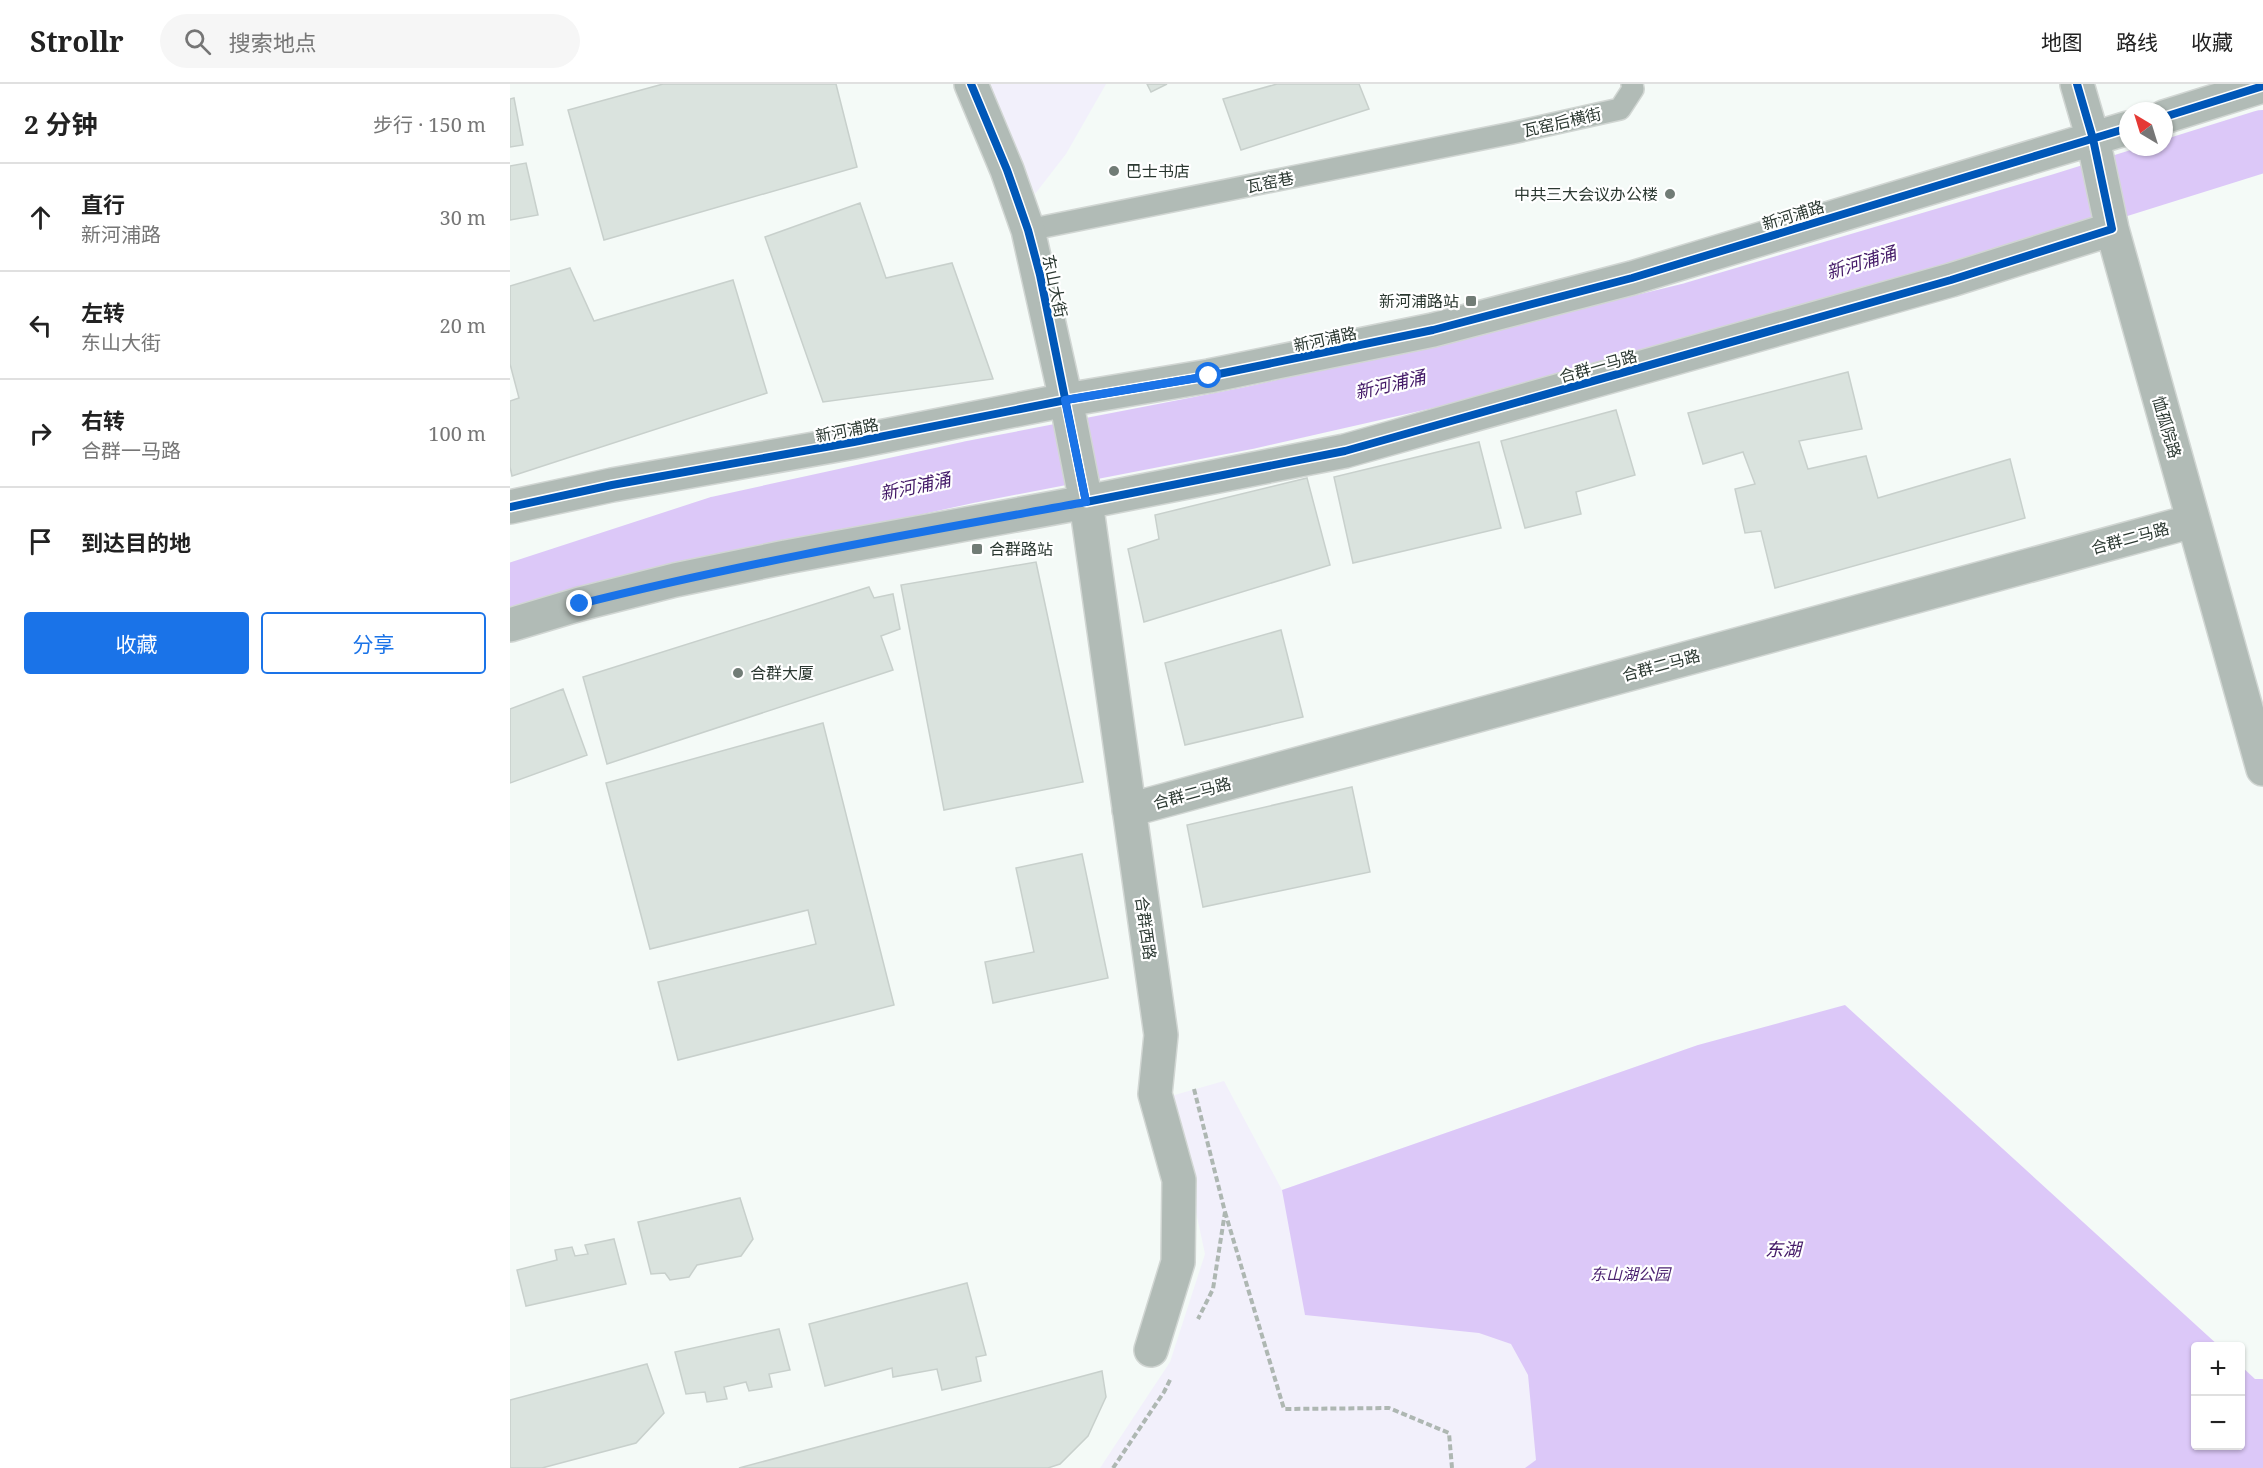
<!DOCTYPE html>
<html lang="zh">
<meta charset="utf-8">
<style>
body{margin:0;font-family:"Noto Serif","Noto Sans SC",serif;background:#f6f6f6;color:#222}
.controls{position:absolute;right:18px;bottom:18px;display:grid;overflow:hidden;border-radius:6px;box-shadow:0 2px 4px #0004}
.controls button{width:54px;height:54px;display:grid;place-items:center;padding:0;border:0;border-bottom:2px solid #e0e0e0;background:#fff;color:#222;font:30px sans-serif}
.compass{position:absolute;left:1609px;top:18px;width:54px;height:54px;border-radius:50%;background:#fff;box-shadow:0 2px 4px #0004;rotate:322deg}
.stop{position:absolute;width:18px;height:18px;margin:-14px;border:4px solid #1a73e8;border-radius:50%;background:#fff}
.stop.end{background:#1a73e8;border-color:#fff;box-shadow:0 2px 6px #0008}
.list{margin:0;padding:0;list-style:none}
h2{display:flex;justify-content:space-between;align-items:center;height:78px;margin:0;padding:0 24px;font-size:26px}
h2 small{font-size:20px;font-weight:400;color:#767676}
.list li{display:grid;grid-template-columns:39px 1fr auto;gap:18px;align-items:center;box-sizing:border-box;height:108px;padding:0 24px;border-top:2px solid #e0e0e0}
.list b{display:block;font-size:22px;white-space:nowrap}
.list p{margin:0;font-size:20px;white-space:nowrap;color:#767676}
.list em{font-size:20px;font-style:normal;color:#767676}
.actions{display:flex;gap:12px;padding:18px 24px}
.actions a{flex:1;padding:14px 0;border:2px solid #1a73e8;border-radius:6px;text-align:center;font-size:21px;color:#1a73e8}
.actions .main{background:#1a73e8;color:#fff}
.icon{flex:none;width:33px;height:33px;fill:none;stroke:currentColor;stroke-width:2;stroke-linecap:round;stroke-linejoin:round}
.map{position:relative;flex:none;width:1753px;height:1384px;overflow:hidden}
header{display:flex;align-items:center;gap:36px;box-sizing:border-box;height:84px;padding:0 30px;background:#fff;border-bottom:2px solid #e0e0e0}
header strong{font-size:28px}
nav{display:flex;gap:33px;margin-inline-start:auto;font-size:21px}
.search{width:420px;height:54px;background:#f6f6f6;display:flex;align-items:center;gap:15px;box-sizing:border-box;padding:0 21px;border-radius:33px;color:#767676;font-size:22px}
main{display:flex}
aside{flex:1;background:#fff}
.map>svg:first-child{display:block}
.green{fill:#f2f0fb}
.water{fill:#dcc8f8}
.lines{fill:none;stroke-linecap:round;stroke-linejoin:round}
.river{stroke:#dcc8f8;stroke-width:62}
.building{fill:#dae3de;stroke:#c8d0cc;stroke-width:1.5}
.lane-casing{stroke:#d1d6d3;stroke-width:24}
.street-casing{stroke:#d1d6d3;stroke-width:36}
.path{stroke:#aeb7b2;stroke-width:4;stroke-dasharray:6 3;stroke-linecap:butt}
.lane{stroke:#b1bbb6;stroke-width:21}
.street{stroke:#b1bbb6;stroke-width:33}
.cycleway-casing{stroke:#fff;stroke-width:11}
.cycleway{stroke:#0057b8;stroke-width:8}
.route{stroke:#1a73e8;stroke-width:8}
.poi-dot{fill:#717c76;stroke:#fff;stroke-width:2}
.labels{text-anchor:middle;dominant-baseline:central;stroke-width:4.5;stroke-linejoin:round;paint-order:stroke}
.street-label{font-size:16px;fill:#2b3831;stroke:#fff}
.poi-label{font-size:16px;fill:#2b3831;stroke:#fff;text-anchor:start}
.park-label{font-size:16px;font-style:italic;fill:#4c2371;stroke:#fff}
.water-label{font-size:18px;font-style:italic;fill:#431967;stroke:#fff}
</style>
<header>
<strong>Strollr</strong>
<div class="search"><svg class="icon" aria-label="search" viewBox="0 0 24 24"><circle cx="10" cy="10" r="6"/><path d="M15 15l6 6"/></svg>搜索地点</div>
<nav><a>地图</a><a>路线</a><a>收藏</a></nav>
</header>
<main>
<aside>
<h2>2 分钟<small>步行 · 150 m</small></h2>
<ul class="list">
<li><svg class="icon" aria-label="ahead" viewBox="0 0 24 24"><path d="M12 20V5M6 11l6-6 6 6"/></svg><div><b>直行</b><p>新河浦路</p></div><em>30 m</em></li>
<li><svg class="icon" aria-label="left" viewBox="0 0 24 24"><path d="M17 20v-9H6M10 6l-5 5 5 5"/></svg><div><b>左转</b><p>东山大街</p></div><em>20 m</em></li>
<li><svg class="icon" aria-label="right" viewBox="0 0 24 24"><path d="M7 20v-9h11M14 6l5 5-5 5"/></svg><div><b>右转</b><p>合群一马路</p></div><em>100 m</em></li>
<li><svg class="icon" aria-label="arrive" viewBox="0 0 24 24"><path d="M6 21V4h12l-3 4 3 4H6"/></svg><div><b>到达目的地</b></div></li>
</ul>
<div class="actions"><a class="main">收藏</a><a>分享</a></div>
</aside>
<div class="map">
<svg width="1753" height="1384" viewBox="0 0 1753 1384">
<rect width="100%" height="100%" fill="#f4faf7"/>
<path class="green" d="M476 0H596L556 70 525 110Z
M1188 961 1512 1384H590L660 1278 695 1170 661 1012 714 997 772 1106Z"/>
<path class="water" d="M1335 921 1709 1262H1686V1362H1730L1731 1282 1745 1295H1753V1384H1015L1026 1376 1018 1291 1001 1260 969 1249 795 1231 772 1106 1188 961Z"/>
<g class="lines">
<path class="river" d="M0 511 209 443 460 388 739 334 959 284 1183 229 1552 120 1753 57"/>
</g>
<path class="building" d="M153 0H326L347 83 94 156 58 26Z
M637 0H657L641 8Z
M767 0H849L859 25 731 66 713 15Z
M4 14 13 61 0 63V15Z
M16 79 28 131 0 136V82Z
M350 119 376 194 442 179 483 295 313 318 255 153Z
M60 184 84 237 223 196 257 309 2 392 0 383V317L9 314 0 280V202Z
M1338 288 1352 345 1289 357 1298 385 1356 372 1368 414 1500 375 1515 434 1265 504 1251 447 1235 449 1225 405 1245 400 1233 368 1193 380 1178 329Z
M1106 326 1125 391 1066 408 1071 430 1015 444 991 357Z
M969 358 991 444 843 479 824 393Z
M797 394 820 481 634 538 618 465 649 455 645 431Z
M526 478 573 698 434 726 391 501Z
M359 503 364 514 383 510 390 545 371 552 383 586 97 680 73 593Z
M771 546 793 633 675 661 655 579Z
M53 605 77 671 0 699V625Z
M313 639 384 921 168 976 148 898 306 860 298 826 140 865 96 699Z
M842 703 860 788 693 823 677 741Z
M572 770 598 894 483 919 475 878 524 868 506 784Z
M230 1114 243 1155 231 1172 187 1181 179 1193 160 1196 155 1189 141 1190 128 1138Z
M104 1155 116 1200 16 1222 7 1186 47 1176 45 1166 62 1163 65 1172 78 1170 75 1161Z
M457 1199 476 1271 466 1273 471 1297 432 1306 427 1285 383 1293 382 1284 315 1302 299 1240Z
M269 1245 280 1286 259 1290 262 1303 239 1307 236 1298 214 1303 217 1315 197 1318 195 1308 176 1310 165 1268Z
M137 1280 154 1329 126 1359 32 1384H0V1316Z
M592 1287 596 1313 578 1352 550 1380 538 1384H229Z"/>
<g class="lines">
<g class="lane-casing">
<path id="lane" d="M518 146 1002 49 1110 25 1123 5 1122 0"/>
</g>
<g class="street-casing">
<path id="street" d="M461 0 497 86 518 146 556 316 576 418 651 951 645 1010 669 1096 668 1178 641 1266
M1567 0 1583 55 1602 145 1753 685
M1654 33 1753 2
M0 423 102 401 344 358 556 316 699 292 923 246 1122 194 1618 44
M0 541 70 520 165 496 276 473 576 418 835 367 1441 196 1602 145
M619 726 1683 437"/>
</g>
<path class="path" d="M684 1005 715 1128 703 1205 688 1235
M715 1128 774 1325 879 1324 939 1349 942 1384
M603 1384 654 1308 661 1294"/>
<use href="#lane" class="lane"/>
<use href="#street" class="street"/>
<g class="cycleway-casing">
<path id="cycleway" d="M461 0 497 86 518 146 530 191 576 418 835 367 1441 196 1602 145 1583 55 1567 0
M1654 33 1753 2
M0 423 102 401 344 358 556 316 699 292 923 246 1122 194 1618 44"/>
</g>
<use href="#cycleway" class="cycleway"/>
</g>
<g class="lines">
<path class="route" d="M70 520C237 478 406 449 576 418L555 316 699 292"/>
</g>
<g class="poi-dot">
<circle cx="604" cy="87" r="6"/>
<circle cx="1160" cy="110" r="6"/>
<rect x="955" y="211" width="12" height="12" rx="3"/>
<rect x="461" y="459" width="12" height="12" rx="3"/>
<circle cx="228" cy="589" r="6"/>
</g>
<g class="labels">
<g class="street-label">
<text transform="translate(1052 38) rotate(-13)">瓦窑后横街</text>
<text transform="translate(760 98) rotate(-11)">瓦窑巷</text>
<text transform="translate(1283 131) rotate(-17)">新河浦路</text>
<text transform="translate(545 202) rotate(78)">东山大街</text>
<text transform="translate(815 255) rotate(-12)">新河浦路</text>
<text transform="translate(1088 282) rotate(-16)">合群一马路</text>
<text transform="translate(1657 343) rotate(74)">恤孤院路</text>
<text transform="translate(337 346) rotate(-11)">新河浦路</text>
<text transform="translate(1620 454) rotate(-15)">合群二马路</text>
<text transform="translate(1151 581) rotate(-15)">合群二马路</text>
<text transform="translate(682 709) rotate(-15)">合群二马路</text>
<text transform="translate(636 844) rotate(82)">合群西路</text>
</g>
<g class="poi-label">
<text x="616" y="87">巴士书店</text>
<text x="1148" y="110" text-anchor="end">中共三大会议办公楼</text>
<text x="949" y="217" text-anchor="end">新河浦路站</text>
<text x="479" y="465">合群路站</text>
<text x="240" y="589">合群大厦</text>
</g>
<g class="park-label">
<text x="1120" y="1190">东山湖公园</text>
</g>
<g class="water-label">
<text transform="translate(1351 178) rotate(-17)">新河浦涌</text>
<text transform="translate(880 300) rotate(-13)">新河浦涌</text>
<text transform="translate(405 402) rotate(-12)">新河浦涌</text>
<text x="1273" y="1165">东湖</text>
</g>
</g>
</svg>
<div class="controls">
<button>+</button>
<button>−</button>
</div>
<svg class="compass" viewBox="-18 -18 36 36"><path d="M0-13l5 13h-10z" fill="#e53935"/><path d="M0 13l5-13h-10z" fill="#767676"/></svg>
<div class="stop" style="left:699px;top:292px"></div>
<div class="stop end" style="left:70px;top:520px"></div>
</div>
</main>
